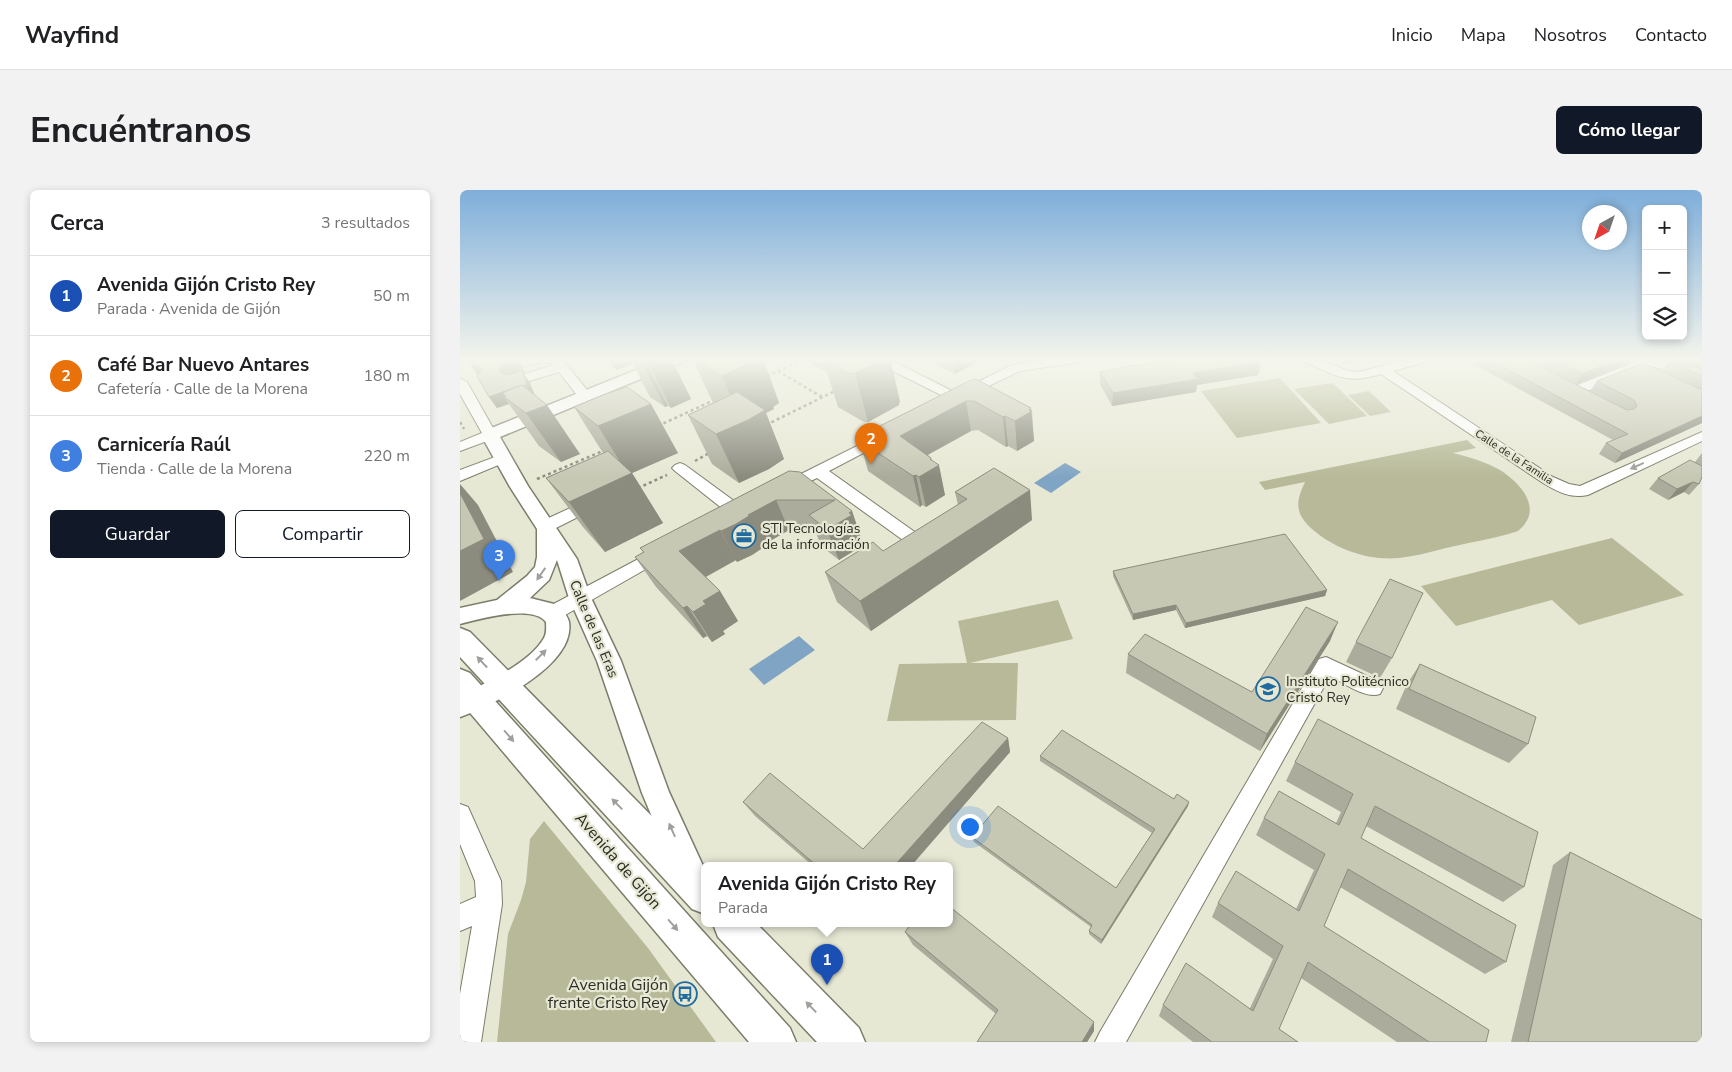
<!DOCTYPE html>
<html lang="es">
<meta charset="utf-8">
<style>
body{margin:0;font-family:"Nunito Sans",sans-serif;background:#f2f2f2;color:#202124}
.controls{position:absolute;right:15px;top:15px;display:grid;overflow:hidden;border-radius:8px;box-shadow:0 2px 8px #0003}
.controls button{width:45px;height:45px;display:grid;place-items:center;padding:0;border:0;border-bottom:1px solid #e0e0e0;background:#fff;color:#202124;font:25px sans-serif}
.compass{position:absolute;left:1122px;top:15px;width:45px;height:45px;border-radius:50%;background:#fff;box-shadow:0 2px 8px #0003;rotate:220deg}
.you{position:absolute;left:509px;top:636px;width:18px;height:18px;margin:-12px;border:4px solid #fff;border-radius:50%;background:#1a73e8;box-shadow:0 0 0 8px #1a73e833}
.badge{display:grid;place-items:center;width:32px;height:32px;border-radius:50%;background:#111827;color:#fff;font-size:16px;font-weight:700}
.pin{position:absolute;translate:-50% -41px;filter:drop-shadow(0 1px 2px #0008)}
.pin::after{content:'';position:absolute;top:26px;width:18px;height:15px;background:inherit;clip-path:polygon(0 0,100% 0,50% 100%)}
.popup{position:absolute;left:241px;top:672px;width:252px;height:65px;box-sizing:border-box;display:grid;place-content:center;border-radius:8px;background:#fff;filter:drop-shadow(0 1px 4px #0005);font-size:16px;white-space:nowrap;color:#757577}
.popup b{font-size:19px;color:#202124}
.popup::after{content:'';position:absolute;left:50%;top:100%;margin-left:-10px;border:10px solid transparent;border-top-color:#fff}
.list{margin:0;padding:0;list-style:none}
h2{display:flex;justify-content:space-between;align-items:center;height:65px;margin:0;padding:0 20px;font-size:21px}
h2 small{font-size:16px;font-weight:400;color:#757577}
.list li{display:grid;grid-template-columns:32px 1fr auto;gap:15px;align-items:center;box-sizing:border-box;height:80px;padding:0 20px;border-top:1px solid #e0e0e0}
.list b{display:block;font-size:19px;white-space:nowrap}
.list p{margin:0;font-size:16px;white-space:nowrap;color:#757577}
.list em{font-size:16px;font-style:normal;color:#757577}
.actions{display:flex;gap:10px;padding:15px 20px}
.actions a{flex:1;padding:11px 0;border:1px solid #111827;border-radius:8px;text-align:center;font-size:18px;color:#111827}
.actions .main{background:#111827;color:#fff}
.icon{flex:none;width:28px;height:28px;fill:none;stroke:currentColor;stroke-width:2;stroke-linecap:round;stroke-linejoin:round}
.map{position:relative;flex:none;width:1242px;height:852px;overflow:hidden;border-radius:8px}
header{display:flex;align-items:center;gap:30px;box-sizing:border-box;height:70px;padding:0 25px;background:#fff;border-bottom:1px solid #e0e0e0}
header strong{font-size:24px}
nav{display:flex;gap:28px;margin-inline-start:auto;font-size:18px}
.intro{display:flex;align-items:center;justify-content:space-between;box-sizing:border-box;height:120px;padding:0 30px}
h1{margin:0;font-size:35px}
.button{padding:12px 22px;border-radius:8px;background:#111827;color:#fff;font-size:18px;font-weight:700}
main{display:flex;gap:30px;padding:0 30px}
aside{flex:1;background:#fff;border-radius:8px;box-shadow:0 2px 8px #0003}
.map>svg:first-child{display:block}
.green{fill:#b7b998}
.water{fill:#80a5c4}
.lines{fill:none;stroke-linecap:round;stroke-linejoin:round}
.minor-casing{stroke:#7c7c6a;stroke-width:2}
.major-casing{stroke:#7c7c6a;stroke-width:3}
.highway-casing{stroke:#7c7c6a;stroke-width:3}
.path{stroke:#8d8e80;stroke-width:2.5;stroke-dasharray:3 3;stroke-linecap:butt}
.minor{fill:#fff;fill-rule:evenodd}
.major{fill:#fff;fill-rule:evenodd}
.highway{fill:#fff;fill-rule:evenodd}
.wall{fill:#abac9b}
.shaded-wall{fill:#8b8c7e}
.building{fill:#c7c8b4;stroke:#8b8c7e}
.oneway{fill:#9fa09c}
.labels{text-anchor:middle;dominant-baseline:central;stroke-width:4.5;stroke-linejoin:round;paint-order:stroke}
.far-street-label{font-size:11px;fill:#2a2b23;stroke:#e7e8d4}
.poi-label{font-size:14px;fill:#2a2b23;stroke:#e7e8d4;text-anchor:start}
.street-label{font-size:14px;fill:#2a2b23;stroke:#e7e8d4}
.near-street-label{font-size:16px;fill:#2a2b23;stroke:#e7e8d4}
.near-poi-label{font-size:16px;fill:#2a2b23;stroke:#e7e8d4;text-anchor:end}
</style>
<header>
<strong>Wayfind</strong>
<nav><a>Inicio</a><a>Mapa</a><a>Nosotros</a><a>Contacto</a></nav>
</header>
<div class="intro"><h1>Encuéntranos</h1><a class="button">Cómo llegar</a></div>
<main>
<aside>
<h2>Cerca<small>3 resultados</small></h2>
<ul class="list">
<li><span class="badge" style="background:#1a4fb4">1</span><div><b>Avenida Gijón Cristo Rey</b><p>Parada · Avenida de Gijón</p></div><em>50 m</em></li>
<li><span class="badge" style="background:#e8710a">2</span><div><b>Café Bar Nuevo Antares</b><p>Cafetería · Calle de la Morena</p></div><em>180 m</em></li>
<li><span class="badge" style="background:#3f7fe0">3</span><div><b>Carnicería Raúl</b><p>Tienda · Calle de la Morena</p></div><em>220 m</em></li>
</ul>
<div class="actions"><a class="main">Guardar</a><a>Compartir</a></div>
</aside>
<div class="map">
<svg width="1242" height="852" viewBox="0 0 1242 852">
<rect width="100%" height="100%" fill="#e7e8d4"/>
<path class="green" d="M820 188 861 233 777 248 741 201Z
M873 193 907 226 869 234 834 199Z
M909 201 931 222 910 226 888 205Z
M1007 250 1016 258 993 263C1009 267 1026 272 1040 280 1062 294 1084 320 1058 341 1038 348 1016 351 995 356 977 360 958 366 939 368 908 371 875 359 852 339 834 323 836 311 845 292L805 300 799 292Z
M1152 348 1224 405 1119 435 1092 410 996 436 961 396Z
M598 410 613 449 510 473H558L556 530 427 531 439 474 507 473 498 431Z
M84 631 188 758 256 852H37L48 744 61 710 66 692 70 649Z"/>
<path class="water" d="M605 273 621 282 591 303 574 293Z
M339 446 355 460 304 495 289 479Z"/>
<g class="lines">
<g class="minor-casing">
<path id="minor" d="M66 168H101L132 206 125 210 120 209 99 182 56 195 51 194 49 191 51 188 94 175 91 173H76L53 179 47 175 49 172Z
M597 168H626L620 172 560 181 495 212 425 177 423 174 429 170 433 171 496 203 552 175Z
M841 168H857L888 181 900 182 951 168H970L968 171 933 181 1093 287 1109 294 1120 296 1242 242V251L1128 305C1111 309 1096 301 1083 293L921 184C884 195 876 185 843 171Z
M1166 168H1187L1242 181V189L1183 174 1180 179 1120 204H1110L1108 201 1110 198 1170 174 1171 172Z
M0 188 7 192 37 245 35 248 0 261V252L22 243 0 204Z
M425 242 430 243 432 246 430 249 369 281 459 345 461 349 459 353 453 355 447 353 357 288C346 293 332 305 319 301L317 298 319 295Z
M43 264 48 265 50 268 48 271 0 291V280Z
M220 273 225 275 285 319 287 323 285 327 279 328 273 327 215 281 212 278 215 275Z
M134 307 140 308 142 312 140 316 92 340 86 342 80 340 78 336 80 332Z
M201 357 207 359 210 363 207 367 100 428 93 430 86 428 84 423 86 418Z
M866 467 920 492 923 498 920 504C905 509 884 493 870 486L666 852H635L640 842 859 469Z
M0 614 8 617 41 691 42 714 21 852H0V804L12 736 0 741V714L16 707 15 691 0 654Z"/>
</g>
<g class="major-casing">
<path id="major" d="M206 168H227L224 171 40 247 68 296 117 369 131 408 161 471 209 602 244 678 240 689 229 693 218 689 182 603 137 471 109 408 97 370 89 390 70 408 98 415C102 420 108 426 109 432 116 475 33 515 0 527V505C25 494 71 472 84 448 87 443 86 437 86 432 73 414 19 429 0 434V418L37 410 67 386 75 377 77 367V339L50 297 21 245 24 241Z"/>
</g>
<g class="highway-casing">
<path id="highway" d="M0 438 10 442 245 680V724L232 719 0 467Z
M0 479 10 483 330 838 336 852H289L0 511Z
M253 734H297L399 838 405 852H357L258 747Z"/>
</g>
<path class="path" d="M318 181 362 207
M307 186 347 168
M0 232 4 239
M306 235 377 200
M198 236 254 210
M235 271 251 262
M77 289 145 260
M178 298 207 285"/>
<use href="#minor" class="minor"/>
<use href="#major" class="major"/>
<use href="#highway" class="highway"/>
</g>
<path class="wall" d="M7 168 65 182 63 183 70 193 74 204 120 264 101 272 79 256 49 214 37 218 29 207 18 185Z
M146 168H211L231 209 211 218 208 216 205 217 190 207 173 174 156 180Z
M232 168H303L319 213 313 217 314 219 306 223 324 269 309 279 279 293 252 274 228 225 253 213Z
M348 168H430L440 212 439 213V215L408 232H404L378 217 367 182 349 172Z
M466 168H525L495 184 466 170Z
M876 168H921V169L883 174Z
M1016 168H1063L1151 212 1130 201 1137 191 1240 199 1202 181 1209 171 1194 168H1242V233L1155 273 1139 264 1146 253 1153 250 1013 174Z
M1065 168H1172L1169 173 1116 194Z
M801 172 798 185 737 195 736 202 652 216 640 194V182Z
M511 190 572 221 574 251 557 261 548 256 546 257 518 240 511 241 468 265 471 268 485 305 466 317 462 315 460 317 408 281 400 251 403 249 402 245Z
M114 217 218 263 172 283 203 333 145 362 123 337 86 288 143 263Z
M1242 263V289H1241L1239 294 1229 305 1224 302 1208 310 1189 299 1198 288 1235 272Z
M329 281 392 321 402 351 401 352 402 356 379 370 361 356 355 340H329L303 355 304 357 292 365 277 372 276 370 246 387 260 401 278 431 263 441 265 444 252 452 247 446 243 448 196 397 175 367 183 362 180 358Z
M495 302 572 330 411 441 377 412 365 382 423 361 498 315Z
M653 381 867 400 865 406 725 438 716 420 673 430 653 386Z
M870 451 800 561 666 483 668 464 792 502Z
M896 452 932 468 920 488 886 472Z
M960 474 1068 554 1049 573 936 519 947 494Z
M548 548 550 562 451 676H353L295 626 283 612 403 659Z
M580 566 714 609 728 616 641 754 629 744V741L631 737 514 652 512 647 656 698 692 643 580 571Z
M835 572 1064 697 1043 712 906 636 901 648 1046 772 1025 784 880 697 864 736 1026 852H937L841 788 819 839 838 852H733L699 826 703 815 790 818 813 769 752 727 758 713 836 719 854 680 796 645 804 628 876 633 881 622 826 591Z
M1110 662 1242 852H1051L1093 675Z
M445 742 634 841 627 852H517L536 824 453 755Z"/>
<path class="shaded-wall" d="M40 168H54L58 170 65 182 63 183 70 193 75 206H46L42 203 47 209 44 207 49 214 37 218 29 207 47 192 39 180 42 175Z
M155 168H169L173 174 156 180 151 169Z
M183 168 208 216 205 217 180 169Z
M192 168H211L231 209 211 218 187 170Z
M297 168H303L319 213 313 217 314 219 306 223 324 269 309 279 279 293 256 244 282 232 262 186Z
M426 168H430L440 212 439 213V215L408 232 395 183Z
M493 168H525L495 184Z
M885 168H921V169L883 174Z
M1162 168H1172L1169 173 1116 194 1122 184Z
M801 172 798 185 737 195 736 202 652 216 653 203 733 183Z
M11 175H15L23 186 19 187Z
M506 211 511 241 447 276 440 246Z
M191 214 218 263 172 283 203 333 145 362 109 312 168 285 138 236Z
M87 215 120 264 101 272 66 223Z
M571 218 574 251 557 261 555 231Z
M545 226 548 256 546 257 543 227Z
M1242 226V233L1155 273 1162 263Z
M471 268 474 278 479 275 485 305 466 317 459 287 470 269Z
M456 285 462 315 460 317 453 286Z
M1233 292 1224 302 1208 310 1217 299Z
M0 294 18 315 53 382 0 411Z
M570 300 572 330 411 441 400 411Z
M316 310 329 340 303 355 304 357 292 365 277 372 261 341 288 325Z
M392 321 402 351 401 352 402 356 379 370 367 340Z
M260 340 276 370 238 391 219 361Z
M867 400 865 406 725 438 726 433Z
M260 401 278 431 263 441 265 444 252 452 233 422 243 411Z
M716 415V420L673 430V424Z
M227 416 247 446 243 448 223 418Z
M878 432 870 451 800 561 807 544Z
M548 548 550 562 451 676H434Z
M729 612 728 616 641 754 642 750Z
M634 832V841L627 852H622Z"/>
<path class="building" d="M7 168H43L46 169 51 168H56L58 170 42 175 39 180 43 184 48 185 62 181 67 194 63 196 62 195 29 207 17 186 22 180 15 175H11Z
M178 168H192L187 170 183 168 180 169Z
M233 168H297L293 170 295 171 262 186Z
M367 168H426L395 183 390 184 364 169Z
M726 168H797L801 172 733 183 738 189 653 203 640 182 670 176Z
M1026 168H1063L1167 220 1174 219 1177 216 1174 210 1137 191 1183 173 1238 198 1242 199V226L1162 263 1146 253 1168 244Z
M1090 168H1162L1122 184Z
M1209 171 1242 179V186Z
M516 189 571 218 569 220 572 221 555 231 545 226 543 227 514 211H506L440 246 471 268 470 269 479 275 459 287 456 285 453 286 400 251 406 247 402 245 511 190Z
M62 195 87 215 66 223 44 207 46 206 42 203Z
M167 197 191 214 138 236 114 217 143 205Z
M277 202 305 220 288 230 256 244 228 225Z
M148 261 172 283 109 312 86 288Z
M1230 270 1242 276V287L1239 294 1233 292 1217 299 1198 288Z
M534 278 570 300 400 411 365 382 413 352 423 361 507 309 495 302Z
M329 281 340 282 392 321 389 323 392 325 367 340 349 325 375 310H316L288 325 289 326 276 334 261 341 260 340 219 361 260 401 243 411 246 414 233 422 227 416 223 418 175 367 184 362 180 358Z
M0 303 24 349 0 361Z
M825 344 867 400 726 433 716 415 673 424 653 381Z
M930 389 963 403 932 468 896 452Z
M846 417 878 432 807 544 668 464 685 444 792 502Z
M960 474 1076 527 1068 554 949 499Z
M858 529 1078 642 1064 697 915 616 901 648 1056 735 1046 772 888 679 864 736 1029 840 1026 852H969L848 772 819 839 838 852H752L703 815 726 773 793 821 823 756 758 713 776 681 839 721 865 664 804 628 819 601 879 635 893 604 835 572Z
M522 532 548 548 434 676H357L283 612 310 583 403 659Z
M602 540 714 609 717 604 729 612 642 750 629 741 632 735 512 647 538 616 656 698 695 639 580 566Z
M1110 662 1242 730V852H1068Z
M490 717 634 832 622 852H517L538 820 445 742 451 734H490Z"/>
<defs><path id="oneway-solid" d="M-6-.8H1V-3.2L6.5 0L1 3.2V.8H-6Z" transform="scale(1.25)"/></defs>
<g class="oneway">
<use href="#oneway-solid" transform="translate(1177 276) rotate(156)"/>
<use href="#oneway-solid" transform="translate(81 384) rotate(125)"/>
<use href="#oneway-solid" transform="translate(81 465) rotate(-45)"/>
<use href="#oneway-solid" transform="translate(22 472) rotate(-133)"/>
<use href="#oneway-solid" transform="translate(49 546) rotate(49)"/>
<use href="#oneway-solid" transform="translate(157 614) rotate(-134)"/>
<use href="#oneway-solid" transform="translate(212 640) rotate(-114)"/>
<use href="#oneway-solid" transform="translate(213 735) rotate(49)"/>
<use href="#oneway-solid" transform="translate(351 817) rotate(-134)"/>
</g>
<linearGradient id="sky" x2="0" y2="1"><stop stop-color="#7eaeda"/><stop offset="0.59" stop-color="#f4f5ec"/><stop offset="1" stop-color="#f4f5ec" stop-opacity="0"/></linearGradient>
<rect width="1242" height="287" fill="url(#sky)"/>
<defs>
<g id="office-ring" transform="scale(1.25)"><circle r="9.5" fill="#e7e8d4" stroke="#226b9e" stroke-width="1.5"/><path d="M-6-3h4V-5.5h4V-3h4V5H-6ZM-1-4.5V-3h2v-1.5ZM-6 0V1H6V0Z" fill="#226b9e"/></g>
<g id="school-ring" transform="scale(1.25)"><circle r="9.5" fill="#e7e8d4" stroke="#226b9e" stroke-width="1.5"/><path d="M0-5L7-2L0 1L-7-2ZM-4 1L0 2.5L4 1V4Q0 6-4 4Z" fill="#226b9e"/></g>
<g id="bus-ring" transform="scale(1.25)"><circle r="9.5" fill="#e7e8d4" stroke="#226b9e" stroke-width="1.5"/><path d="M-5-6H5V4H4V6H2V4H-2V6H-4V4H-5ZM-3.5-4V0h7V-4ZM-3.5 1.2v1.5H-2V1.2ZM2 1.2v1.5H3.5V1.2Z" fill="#226b9e"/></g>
</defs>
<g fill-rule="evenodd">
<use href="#office-ring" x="284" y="346"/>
<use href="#school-ring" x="808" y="499"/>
<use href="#bus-ring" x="225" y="804"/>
</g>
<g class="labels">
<g class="far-street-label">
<text transform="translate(1054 267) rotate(33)">Calle de la Familia</text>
</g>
<g class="poi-label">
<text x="302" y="338">STI Tecnologías<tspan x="302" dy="16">de la información</tspan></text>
<text x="826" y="491">Instituto Politécnico<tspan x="826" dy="16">Cristo Rey</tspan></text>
</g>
<g class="street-label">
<text transform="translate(134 439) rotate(67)">Calle de las Eras</text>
</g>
<g class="near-street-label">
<text transform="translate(158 671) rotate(49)">Avenida de Gijón</text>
</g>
<g class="near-poi-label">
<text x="208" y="795">Avenida Gijón<tspan x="208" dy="18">frente Cristo Rey</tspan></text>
</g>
</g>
</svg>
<div class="controls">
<button>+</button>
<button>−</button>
<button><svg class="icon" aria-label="layers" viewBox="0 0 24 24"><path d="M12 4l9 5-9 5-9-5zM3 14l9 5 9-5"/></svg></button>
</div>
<svg class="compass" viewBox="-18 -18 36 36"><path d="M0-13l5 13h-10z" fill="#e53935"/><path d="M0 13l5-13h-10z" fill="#757577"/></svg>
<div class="you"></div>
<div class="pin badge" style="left:367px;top:795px;background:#1a4fb4">1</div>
<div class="popup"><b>Avenida Gijón Cristo Rey</b>Parada</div>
<div class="pin badge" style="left:411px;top:274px;background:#e8710a">2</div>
<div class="pin badge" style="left:39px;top:391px;background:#3f7fe0">3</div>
</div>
</main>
